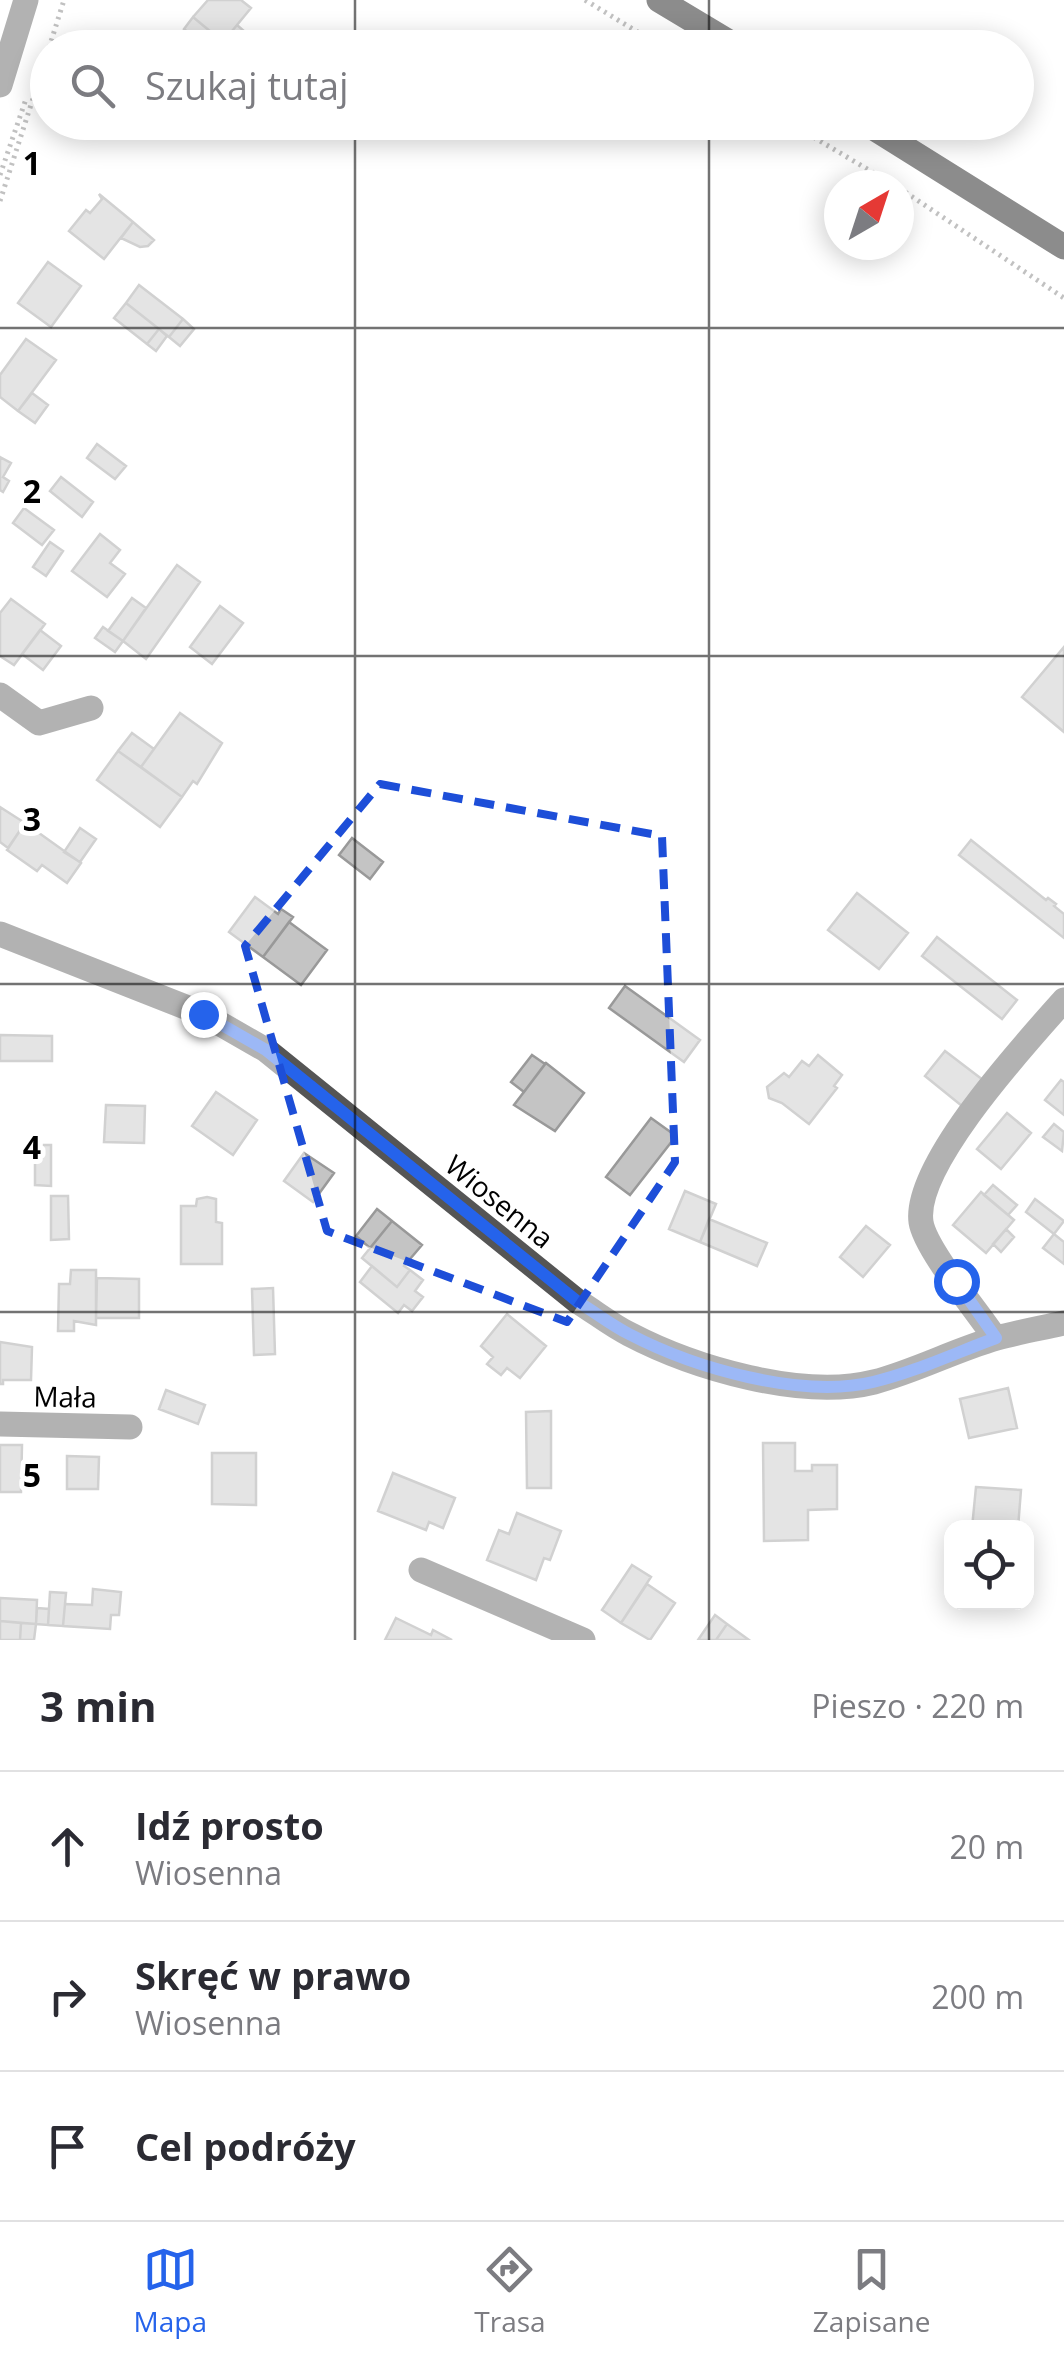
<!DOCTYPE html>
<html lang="pl">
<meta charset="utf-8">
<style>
body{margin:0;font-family:"Open Sans",sans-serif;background:#f7f7f7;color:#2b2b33}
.controls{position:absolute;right:30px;bottom:30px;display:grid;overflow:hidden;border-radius:20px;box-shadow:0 5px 25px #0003}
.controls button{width:90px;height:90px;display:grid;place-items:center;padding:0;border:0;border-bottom:2px solid #e1e1e2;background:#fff;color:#2b2b33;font:50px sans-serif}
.compass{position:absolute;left:824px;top:170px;width:90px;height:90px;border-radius:50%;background:#fff;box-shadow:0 5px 25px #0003;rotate:39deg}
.stop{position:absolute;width:30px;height:30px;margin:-22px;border:8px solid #2563eb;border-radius:50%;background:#fff}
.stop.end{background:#2563eb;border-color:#fff;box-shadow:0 2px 10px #0008}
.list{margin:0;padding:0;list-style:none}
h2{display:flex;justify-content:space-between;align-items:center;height:130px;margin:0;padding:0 40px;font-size:42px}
h2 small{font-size:32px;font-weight:400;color:#7c7c81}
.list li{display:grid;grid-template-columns:65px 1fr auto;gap:30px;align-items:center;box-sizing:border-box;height:150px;padding:0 40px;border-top:2px solid #e1e1e2}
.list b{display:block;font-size:38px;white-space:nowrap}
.list p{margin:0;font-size:32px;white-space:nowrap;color:#7c7c81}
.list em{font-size:32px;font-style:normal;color:#7c7c81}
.icon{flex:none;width:55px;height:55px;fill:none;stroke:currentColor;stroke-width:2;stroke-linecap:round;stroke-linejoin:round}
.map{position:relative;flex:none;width:1064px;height:1640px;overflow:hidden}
.search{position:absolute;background:#fff;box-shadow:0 5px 25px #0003;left:30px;right:30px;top:30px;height:110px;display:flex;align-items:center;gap:25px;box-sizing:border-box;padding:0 35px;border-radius:55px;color:#7c7c81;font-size:38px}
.sheet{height:580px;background:#fff}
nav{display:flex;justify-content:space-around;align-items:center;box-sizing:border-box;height:140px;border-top:2px solid #e1e1e2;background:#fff;font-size:28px;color:#7c7c81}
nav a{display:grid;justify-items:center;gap:5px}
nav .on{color:#2563eb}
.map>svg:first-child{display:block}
.building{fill:#c4c4c4;stroke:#999;stroke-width:2.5}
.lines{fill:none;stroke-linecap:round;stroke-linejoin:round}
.path{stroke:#777;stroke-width:5;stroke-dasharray:2.5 5;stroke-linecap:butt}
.minor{stroke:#555;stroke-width:25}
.major{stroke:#000;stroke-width:25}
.route{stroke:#2563eb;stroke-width:12}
.marked{fill:none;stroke:#1d4ed8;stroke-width:8;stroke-dasharray:20 12;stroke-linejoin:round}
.grid{fill:none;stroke:#000;stroke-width:2.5;stroke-opacity:0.55}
.labels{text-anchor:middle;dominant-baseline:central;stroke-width:10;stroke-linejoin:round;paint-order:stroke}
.street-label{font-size:28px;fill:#000;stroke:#fff}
.grid-label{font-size:32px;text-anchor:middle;font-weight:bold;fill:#000;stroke:#fff;stroke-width:10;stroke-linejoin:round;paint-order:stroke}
</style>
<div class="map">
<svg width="1064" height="1640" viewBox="0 0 1064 1640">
<rect width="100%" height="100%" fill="#fff"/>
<path class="building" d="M208 0H241L251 8 223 42 193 17Z
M193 17 223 42 229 48H206L184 29Z
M237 25 244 31 229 48 223 42Z
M99 194 133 222 104 259 69 231 86 210 90 213 102 199Z
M133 222 154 240 148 246 140 247 121 238Z
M48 262 81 286 51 327 18 303Z
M139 285 183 319 169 337 126 303Z
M126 303 159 329 147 344 114 318Z
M183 319 194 329 180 346 169 337Z
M159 329 167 336 156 351 147 344Z
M26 339 56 360 18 411 0 397V375Z
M32 393 48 405 35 423 18 411Z
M97 444 126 466 115 479 87 458Z
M0 457 11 463 3 477 9 481 3 492 0 490Z
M61 477 93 502 82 517 50 491Z
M24 508 54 530 42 545 13 523Z
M100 534 120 550 110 563 125 574 107 597 72 571Z
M50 542 63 551 46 576 33 567Z
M177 565 200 582 146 659 123 641Z
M132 598 146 608 123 641 108 631Z
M11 599 45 624 14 665 0 656V613Z
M220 606 243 623 212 664 190 647Z
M103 627 123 641 115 652 95 638Z
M40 630 61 646 43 670 22 654Z
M1064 647V732L1022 697Z
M180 713 222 743 197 784 193 781 182 797 141 767Z
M132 733 154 749 141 767 118 751Z
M118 751 182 797 160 827 97 780Z
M0 807 25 823 8 848 0 842Z
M25 823 81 863 67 883 42 865 37 871 7 850Z
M80 828 96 839 80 862 64 852Z
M352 838 383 862 370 879 339 855Z
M971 840 1046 900 1048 898 1056 904 1054 906 1064 914V938L959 855Z
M857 893 908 933 879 969 828 930Z
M255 897 278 914 281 909 293 917 263 957 229 932Z
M289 922 327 950 301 985 263 957Z
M937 937 1017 1000 1002 1019 922 956Z
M625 986 700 1040 684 1062 609 1008Z
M0 1035 52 1036V1061H0Z
M945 1051 983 1080 962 1106 925 1076Z
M532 1055 545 1064 524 1092 511 1082Z
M818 1055 842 1075 834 1086 837 1088 809 1124 782 1103 769 1098 767 1087 784 1073 789 1077 802 1061 809 1066Z
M546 1063 584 1093 555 1131 514 1105Z
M1061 1080 1064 1082V1115L1045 1100Z
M216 1092 257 1120 233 1155 192 1126Z
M106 1105 145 1106 144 1143 104 1142Z
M1007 1113 1031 1133 1001 1169 977 1149Z
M651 1118 676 1136 630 1195 606 1177Z
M1054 1124 1064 1132 1062 1151 1043 1137Z
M35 1145H51V1186L35 1185Z
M304 1153 334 1173 313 1202 284 1181Z
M993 1185 1017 1205 1008 1215 984 1195Z
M685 1191 716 1204 700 1242 669 1229Z
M981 1192 1014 1220 986 1253 953 1225Z
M51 1196H68L69 1239 51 1240Z
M207 1197 216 1199V1222L222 1223V1264H181V1206H196L197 1199Z
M1035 1199 1064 1221 1054 1234 1026 1212Z
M377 1209 392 1221 370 1248 356 1236Z
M709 1219 767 1243 757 1266 700 1242Z
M392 1221 422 1245 404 1266 410 1270 397 1287 362 1258Z
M866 1226 890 1245 863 1277 840 1257Z
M1006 1229 1014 1237 1001 1252 993 1244Z
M1054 1234 1064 1242V1264L1043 1248Z
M372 1266 397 1287 410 1270 423 1280 415 1291 423 1297 412 1311 404 1305 398 1313 360 1282Z
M71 1270H96V1325L74 1321V1331H58L59 1284H70Z
M97 1278 139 1279V1318H96Z
M273 1288 275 1354 254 1355 252 1289Z
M507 1314 546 1346 520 1378 507 1368 501 1375 487 1364 493 1357 481 1346Z
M0 1342 32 1347 31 1380H3V1384H0Z
M1008 1388 1017 1428 969 1438 960 1399Z
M166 1390 205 1405 198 1424 159 1409Z
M551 1411V1488H527L526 1412Z
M763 1443H795V1471H812V1465H837V1509L808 1510V1540L764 1541Z
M0 1445H22L21 1492H0Z
M212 1453H256V1505L212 1504Z
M67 1456 99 1457 98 1489H67Z
M393 1473 455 1498 443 1528 429 1522 426 1530 378 1511Z
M976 1487 1021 1490 1018 1528H972Z
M517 1513 561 1531 550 1560 544 1558 536 1580 487 1560 499 1530 509 1534Z
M632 1565 651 1577 621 1623 602 1610Z
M647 1584 675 1603 650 1640 621 1623Z
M93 1589 121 1592 119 1615H111L110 1629 63 1626 65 1604 92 1605Z
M50 1592 66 1593 63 1626 48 1625Z
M0 1598 37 1600 36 1624 0 1621Z
M37 1608 49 1609 48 1625 36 1624Z
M715 1615 727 1624 716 1640H698Z
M396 1618 431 1635 433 1630 452 1640H385Z
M0 1621 21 1623 20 1640H0Z
M21 1623 36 1624 34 1640H20Z
M727 1624 749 1640H716Z"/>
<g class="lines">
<path class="path" d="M585 0 664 48
M49 48 64 0
M788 122 894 185
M0 175 26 99
M899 188 1064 298
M0 201 48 52"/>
<path class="minor" d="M0 85 26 0
M0 695 39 723 91 708
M0 934 203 1014 266 1050 577 1301C595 1312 611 1325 629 1334 694 1368 802 1400 874 1382 916 1371 955 1350 997 1338 1019 1332 1042 1328 1064 1323
M995 1338C978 1312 925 1249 921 1222 913 1165 1026 1043 1064 1000
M0 1424 130 1427
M421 1570 583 1640"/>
<path class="major" d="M659 0 739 48
M864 122 1064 247"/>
</g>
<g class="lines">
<path class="route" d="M203 1014 266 1050 578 1302C595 1312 611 1325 629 1334 694 1368 801 1399 873 1382 915 1372 955 1353 996 1338L956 1281"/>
</g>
<path d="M0 0H1064V1640H0ZM380 784 662 836 675 1162 567 1322 327 1231 245 946Z" fill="#fff" fill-opacity=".55" fill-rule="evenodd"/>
<path class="marked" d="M380 784 662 836 675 1162 567 1322 327 1231 245 946Z"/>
<path class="grid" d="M355 0V48M709 0V48M355 122V1640M709 122V1640M0 328H1064M0 656H1064M0 984H1064M0 1312H1064"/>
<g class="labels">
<g class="street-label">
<text transform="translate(500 1201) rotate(39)">Wiosenna</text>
<text transform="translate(65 1396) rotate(1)">Mała</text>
</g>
</g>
<g class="grid-label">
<text x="32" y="175">1</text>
<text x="32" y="503">2</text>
<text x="32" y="831">3</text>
<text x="32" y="1159">4</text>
<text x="32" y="1487">5</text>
</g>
</svg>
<div class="controls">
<button><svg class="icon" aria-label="locate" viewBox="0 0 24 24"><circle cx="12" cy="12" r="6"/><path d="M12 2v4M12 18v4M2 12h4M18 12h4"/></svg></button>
</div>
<svg class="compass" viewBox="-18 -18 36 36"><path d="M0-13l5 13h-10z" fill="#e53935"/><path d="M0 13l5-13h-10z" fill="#7c7c81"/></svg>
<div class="stop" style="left:956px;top:1281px"></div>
<div class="stop end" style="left:203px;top:1014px"></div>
<div class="search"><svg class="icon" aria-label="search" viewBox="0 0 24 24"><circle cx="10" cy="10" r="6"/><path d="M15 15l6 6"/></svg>Szukaj tutaj</div>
</div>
<section class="sheet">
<h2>3 min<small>Pieszo · 220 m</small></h2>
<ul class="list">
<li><svg class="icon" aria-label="ahead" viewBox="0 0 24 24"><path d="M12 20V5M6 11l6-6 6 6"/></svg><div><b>Idź prosto</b><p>Wiosenna</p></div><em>20 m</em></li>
<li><svg class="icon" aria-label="right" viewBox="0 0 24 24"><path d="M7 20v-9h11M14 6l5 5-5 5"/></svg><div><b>Skręć w prawo</b><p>Wiosenna</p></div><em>200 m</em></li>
<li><svg class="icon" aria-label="arrive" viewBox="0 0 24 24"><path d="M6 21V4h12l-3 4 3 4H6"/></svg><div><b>Cel podróży</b></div></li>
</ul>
</section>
<nav>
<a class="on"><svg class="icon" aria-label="map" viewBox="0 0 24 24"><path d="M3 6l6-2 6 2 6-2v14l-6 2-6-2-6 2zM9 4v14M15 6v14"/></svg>Mapa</a>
<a><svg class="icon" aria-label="directions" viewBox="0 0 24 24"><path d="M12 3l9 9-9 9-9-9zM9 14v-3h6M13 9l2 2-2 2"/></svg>Trasa</a>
<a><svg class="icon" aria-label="saved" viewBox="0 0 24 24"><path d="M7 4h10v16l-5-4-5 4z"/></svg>Zapisane</a>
</nav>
